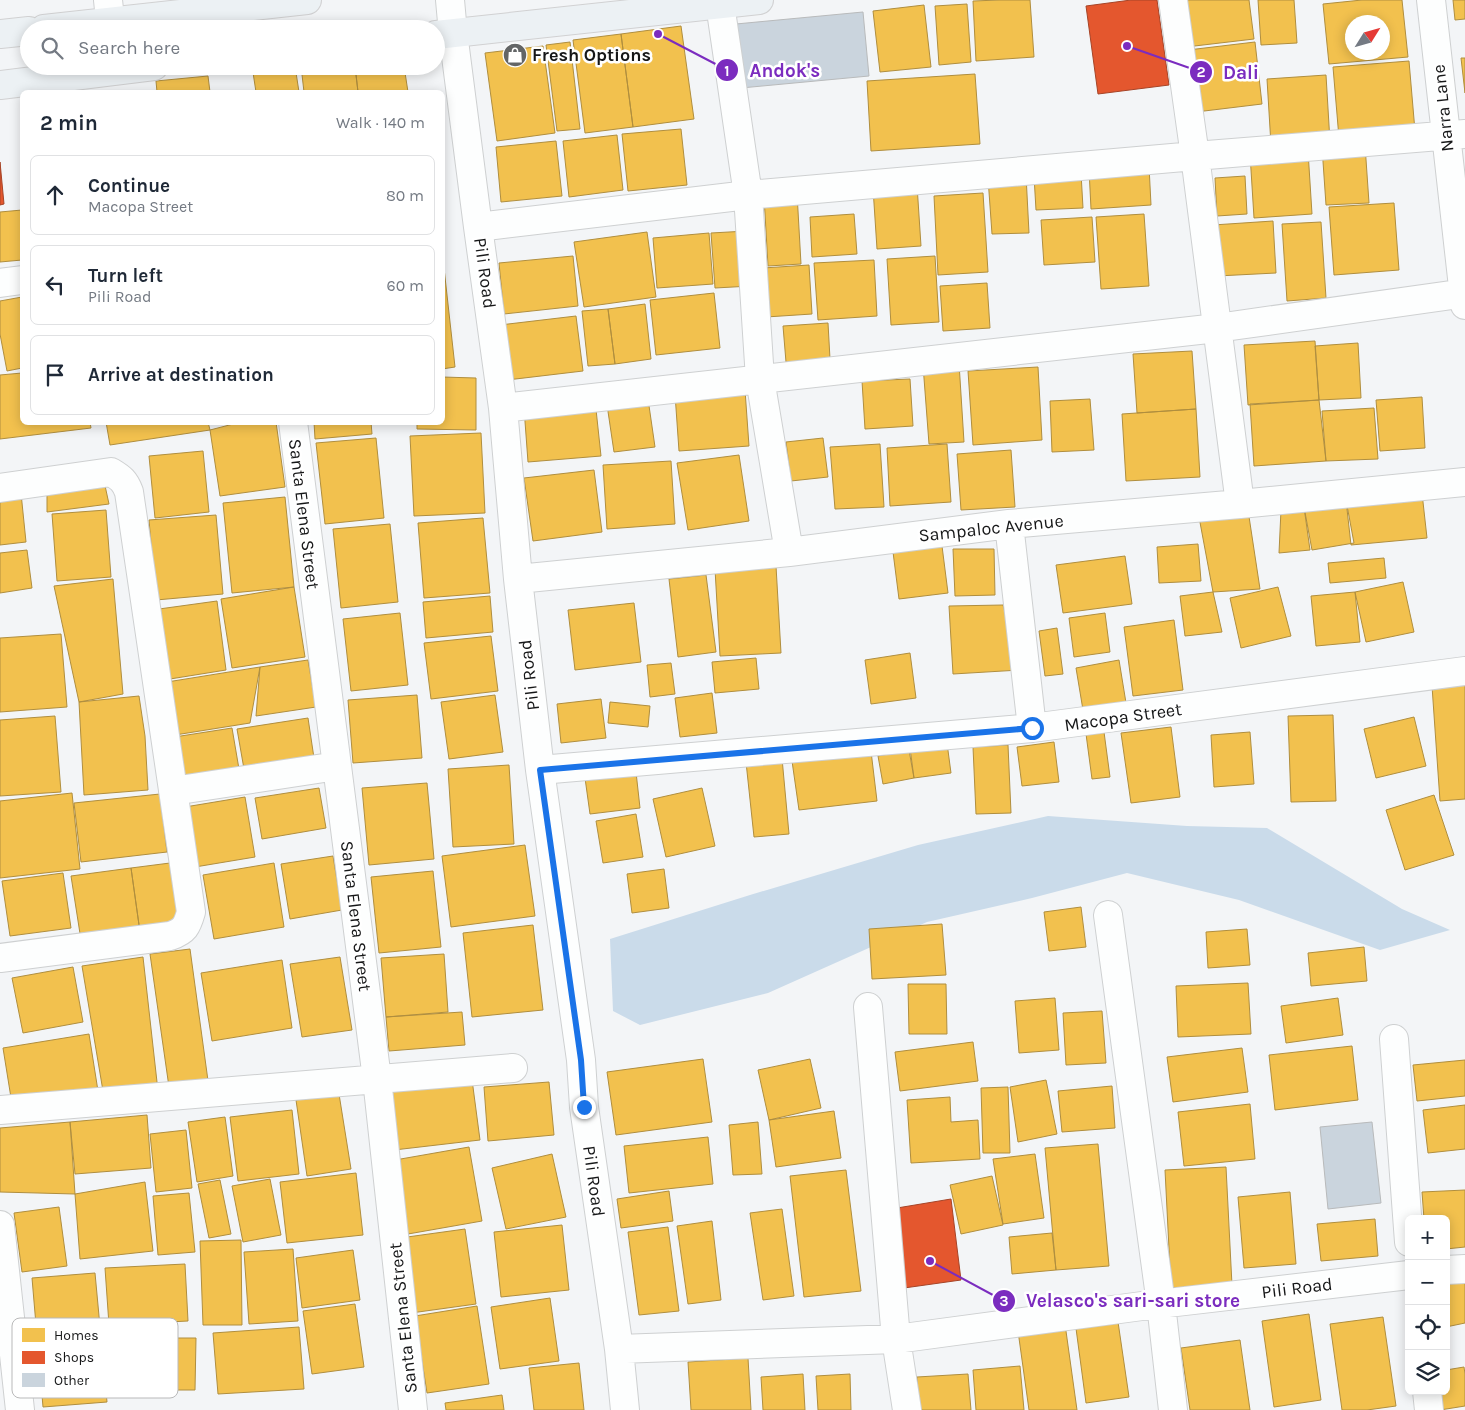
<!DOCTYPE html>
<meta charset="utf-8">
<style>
body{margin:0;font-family:Karla,sans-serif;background:#f6f6f7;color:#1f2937}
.controls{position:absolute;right:15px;bottom:15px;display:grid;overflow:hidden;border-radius:8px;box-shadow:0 2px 12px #0003}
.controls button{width:45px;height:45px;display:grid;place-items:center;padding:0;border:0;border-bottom:1px solid #e0e1e3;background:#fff;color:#1f2937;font:25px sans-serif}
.compass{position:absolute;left:1345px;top:15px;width:45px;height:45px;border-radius:50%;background:#fff;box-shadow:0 2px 12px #0003;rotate:53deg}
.stop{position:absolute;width:15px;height:15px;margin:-11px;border:4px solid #1a73e8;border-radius:50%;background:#fff}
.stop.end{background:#1a73e8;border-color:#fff;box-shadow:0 1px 5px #0008}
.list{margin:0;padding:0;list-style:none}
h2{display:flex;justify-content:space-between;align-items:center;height:65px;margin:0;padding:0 20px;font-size:21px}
h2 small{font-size:16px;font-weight:400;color:#747a83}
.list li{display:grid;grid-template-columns:32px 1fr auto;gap:15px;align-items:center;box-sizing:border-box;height:80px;margin:0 10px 10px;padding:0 10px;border:1px solid #e0e1e3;border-radius:8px}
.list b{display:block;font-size:19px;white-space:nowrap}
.list p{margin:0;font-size:16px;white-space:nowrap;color:#747a83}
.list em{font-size:16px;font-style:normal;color:#747a83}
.icon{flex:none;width:28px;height:28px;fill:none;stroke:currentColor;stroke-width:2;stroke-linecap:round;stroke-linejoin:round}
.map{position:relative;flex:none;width:1465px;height:1410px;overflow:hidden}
.search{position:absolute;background:#fff;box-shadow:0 2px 12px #0003;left:20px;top:20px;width:425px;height:55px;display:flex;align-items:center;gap:12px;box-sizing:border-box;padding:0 18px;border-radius:28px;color:#747a83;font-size:19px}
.panel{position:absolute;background:#fff;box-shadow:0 2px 12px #0003;left:20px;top:90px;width:425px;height:335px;border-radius:8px}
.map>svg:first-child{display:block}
.green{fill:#cadbea}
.homes{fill:#f2c14e;stroke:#b08e3e;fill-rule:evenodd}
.shops{fill:#e4572e;stroke:#a64427}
.building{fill:#cad4dd;stroke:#b8babb}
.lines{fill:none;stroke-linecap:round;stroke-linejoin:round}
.minor-casing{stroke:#ced0d1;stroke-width:30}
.major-casing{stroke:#d1d1d2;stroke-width:30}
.minor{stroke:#fdfefe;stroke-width:28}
.major{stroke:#ecf1f4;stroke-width:28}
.route{stroke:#1a73e8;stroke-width:6}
.labels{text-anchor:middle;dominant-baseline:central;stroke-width:5;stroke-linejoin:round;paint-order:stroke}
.poi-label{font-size:18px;font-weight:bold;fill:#161718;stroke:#fff;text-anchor:start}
.street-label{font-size:18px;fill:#161718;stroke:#fff}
.key{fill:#fff;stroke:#b9b9ba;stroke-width:1}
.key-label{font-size:14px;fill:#161718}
.leader{fill:none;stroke:#7b2cbf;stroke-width:2}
.callout-dot{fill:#7b2cbf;stroke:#fff;stroke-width:2}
.mark-label{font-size:15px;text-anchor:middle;font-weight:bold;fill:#fff}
.callout-label{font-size:19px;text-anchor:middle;font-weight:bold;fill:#7b2cbf;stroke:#fff;stroke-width:5;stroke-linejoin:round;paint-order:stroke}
</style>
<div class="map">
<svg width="1465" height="1410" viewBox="0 0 1465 1410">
<rect width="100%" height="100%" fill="#f3f5f7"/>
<path class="green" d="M1048 816 1187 826 1267 828 1402 909 1450 930 1380 950 1239 900 1127 873 1032 898 927 922 768 993 640 1025 613 1011 610 939 750 895 918 845Z"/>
<path class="homes" d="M999 0H1030L1034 57 976 61 973 1Z
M1180 0H1249L1254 39 1186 47Z
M1258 0H1294L1297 43 1261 45Z
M1362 0H1402L1408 57 1329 64 1323 4ZM1352 22H1382V52H1352Z
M1453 0H1465V19L1455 20Z
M967 4 971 62 939 65 935 6Z
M924 5 931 67 880 72 873 11Z
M681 26 694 119 633 127 621 34Z
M621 34 633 127 585 133 573 40Z
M570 42 580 129 557 131 546 45Z
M1255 42 1262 104 1196 112 1188 50Z
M543 46 555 133 497 141 485 53Z
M1461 58H1465V93Z
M1409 61 1415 131 1339 138 1333 67Z
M252 66H295L299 92H256Z
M301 66H355L358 92H304Z
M355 66H404L408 92H358Z
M975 74 980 144 871 151 867 81Z
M1326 75 1330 142 1271 145 1267 79Z
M208 76 210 92H157L156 81Z
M681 129 687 185 628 191 622 134Z
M617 135 623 190 569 197 563 141Z
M556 141 562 196 501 202 496 147Z
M1365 145 1369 203 1326 205 1322 147Z
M1308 151 1312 214 1254 218 1250 154Z
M1149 166 1151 205 1091 209 1089 169Z
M1081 173 1083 208 1036 210 1034 176Z
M1026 175 1029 233 992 234 988 178Z
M1245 176 1247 214 1217 216 1215 178Z
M917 185 921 246 877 249 873 188Z
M797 193 801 264 768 266 764 196Z
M983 193 988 272 938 275 934 196Z
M1394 203 1399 270 1334 275 1329 207Z
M22 210V260L0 262V212Z
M854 214 857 254 812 257 810 217Z
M1144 214 1149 286 1101 289 1096 217Z
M1092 217 1095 262 1044 265 1041 220Z
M1273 221 1276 273 1217 276 1213 225Z
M1321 222 1326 298 1287 301 1282 224Z
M747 231 751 286 715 288 711 233Z
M647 232 656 297 584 307 574 242Z
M709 233 713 284 657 288 653 238Z
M442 250 455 367 442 369Z
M573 256 578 306 504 314 499 263Z
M935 256 939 322 891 325 887 259Z
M874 260 877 316 818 320 814 263Z
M809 265 812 314 766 317 763 268Z
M987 283 990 328 943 331 940 286Z
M714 293 720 348 656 355 650 300Z
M22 297V368L7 371 0 334V301Z
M645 304 651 359 615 364 608 309Z
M608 309 615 364 588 366 582 311Z
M576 316 583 371 507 380 500 325Z
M828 323 830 359 786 362 783 326Z
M1315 341 1319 400 1248 405 1244 345Z
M1358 343 1361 398 1319 400 1315 346Z
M1192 351 1196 409 1137 413 1133 354Z
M959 363 964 442 929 444 923 365Z
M1038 367 1042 440 973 445 968 371Z
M22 373V422H90L91 428 0 439V375Z
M442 377 476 378V430L417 429V422H442Z
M910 379 913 426 865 429 862 381Z
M745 390 749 446 679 451 675 394Z
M647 392 655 447 614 452 606 398Z
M1422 397 1425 448 1380 451 1376 400Z
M1090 399 1094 450 1052 452 1050 401Z
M595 400 601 456 528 462 524 408Z
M1319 400 1326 461 1254 466 1250 404Z
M1374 408 1378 459 1326 461 1322 411Z
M1196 409 1200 477 1126 481 1122 414Z
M106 422H208L210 430 110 445Z
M241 422H276L285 487 220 496 210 430Z
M314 422H371L372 434 315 439Z
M481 433 485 513 414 516 410 436Z
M376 438 384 518 325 524 316 443Z
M823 438 828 477 791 481 786 442Z
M880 444 884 507 835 509 830 447Z
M947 444 951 502 890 506 887 448Z
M1011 450 1015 507 961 510 957 454Z
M203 451 209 512 155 518 149 456Z
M739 455 749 521 688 530 677 463Z
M671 461 675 524 607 529 603 465Z
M594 470 602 532 533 541 524 478Z
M104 481 109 504 47 512V486Z
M21 493 26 542 0 545V496Z
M1422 493 1427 538 1351 545 1346 500Z
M285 497 294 587 232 593 223 503Z
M1346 500 1354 543 1312 550 1304 507Z
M1304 507 1310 550 1279 553 1281 510Z
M106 510 111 577 57 581 52 514Z
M1248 510 1260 589 1213 592 1199 517Z
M216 515 223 594 156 600 149 520Z
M483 518 490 593 424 598 418 523Z
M390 524 398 602 341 608 333 529Z
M1198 544 1201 581 1159 583 1157 547Z
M942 546 948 593 899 599 893 552Z
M953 549H994L995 595 955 596Z
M27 550 32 588 0 593V553Z
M1125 556 1132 604 1063 613 1056 565Z
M1384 558 1386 578 1330 583 1328 563Z
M776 566 781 653 720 656 715 569Z
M706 575 716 652 678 657 669 579Z
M113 579 123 694 79 702 54 586Z
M1403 582 1414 632 1366 642 1355 592Z
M294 587 305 657 232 668 221 599Z
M1278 587 1291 636 1241 648 1230 598Z
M1213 592 1222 632 1185 636 1180 596Z
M1355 592 1360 642 1316 646 1311 596Z
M490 596 493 632 426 638 423 602Z
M217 601 226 670 170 679 159 609Z
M634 603 641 662 575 670 568 610Z
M1003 605 1020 670 953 674 949 606Z
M400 613 408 685 351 691 343 619Z
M1105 613 1110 652 1074 657 1069 618Z
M1174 620 1183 690 1133 696 1124 627Z
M1057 628 1063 674 1045 676 1039 631Z
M61 634 67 707 0 712V638Z
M491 636 498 691 431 699 424 643Z
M910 653 916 698 871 704 865 660Z
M756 658 759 689 715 693 712 662Z
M308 660 316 707 256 716 260 667Z
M1119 660 1127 709 1084 716 1076 668Z
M671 663 675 694 650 697 647 665Z
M260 667 250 723 175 735 167 682Z
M1465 684V799L1440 801 1432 686Z
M712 693 717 733 680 737 675 698Z
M417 695 422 758 353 763 348 700Z
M495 695 503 752 449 759 441 702Z
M139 696 145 736 148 790 84 795 79 702Z
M601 699 606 738 561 743 557 704Z
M610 702 650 706 648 727 608 723Z
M1333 715 1336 801 1291 802 1288 716Z
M55 716 61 792 0 796V720Z
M1414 717 1426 766 1376 778 1364 729Z
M308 718 314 758 244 769 237 729Z
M1171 727 1180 797 1131 803 1121 733Z
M232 728 239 769 175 779 168 738Z
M1104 732 1110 777 1092 779 1086 734Z
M1250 732 1254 784 1214 787 1211 735Z
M1054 742 1059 782 1022 786 1017 747Z
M947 743 951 773 914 778 910 748Z
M1008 745 1011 813 976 814 973 747Z
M909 750 914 778 883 784 878 756Z
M871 751 877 801 799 810 792 761Z
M782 758 789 834 754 837 746 762Z
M509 765 514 844 453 847 448 769Z
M636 772 640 808 590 814 585 778Z
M427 783 434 859 369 865 362 788Z
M319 788 326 828 262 839 255 798Z
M702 788 715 846 666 857 653 799Z
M72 793 80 869 0 878V801Z
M160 794 167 852 81 862 74 803Z
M1434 795 1454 855 1405 870 1386 810Z
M245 797 255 857 189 868 179 808Z
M636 814 643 857 603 863 596 821Z
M525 845 535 916 451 927 442 856Z
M333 856 342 910 290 919 281 864Z
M170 863 179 926 140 932 131 868Z
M274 863 284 927 214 939 203 875Z
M131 868 140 932 81 940 71 876Z
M664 869 669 908 632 913 627 874Z
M433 871 441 947 379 953 371 877Z
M63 873 71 928 10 936 2 881Z
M1081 907 1086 947 1049 951 1044 912Z
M942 924 946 975 872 979 869 929Z
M533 925 543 1010 472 1017 463 933Z
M1247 929 1250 965 1208 968 1206 932Z
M1364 947 1367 981 1311 986 1308 953Z
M190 949 209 1088 170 1094 150 954Z
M444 954 448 1012 386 1017 381 958Z
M143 957 158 1091 104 1097 82 966Z
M340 957 352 1030 302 1037 290 964Z
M282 960 292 1028 212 1041 201 973Z
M73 967 83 1022 23 1033 12 978Z
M1248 983 1251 1034 1178 1037 1176 986Z
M908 984H946L947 1034H909Z
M1055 998 1059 1050 1019 1053 1015 1001Z
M1338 998 1343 1035 1286 1043 1281 1006Z
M1102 1011 1106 1063 1066 1065 1063 1013Z
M462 1012 465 1045 389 1051 386 1017Z
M89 1034 98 1091 12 1104 3 1048Z
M973 1042 978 1081 900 1091 895 1052Z
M1352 1046 1358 1100 1275 1110 1269 1055Z
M1242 1048 1248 1092 1173 1102 1167 1057Z
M703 1059 712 1122 616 1135 607 1072Z
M810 1059 821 1108 769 1120 758 1070Z
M1465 1060V1096L1417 1101 1413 1065Z
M471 1072 480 1140 394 1150 385 1082Z
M1046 1080 1057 1134 1018 1142 1010 1087Z
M549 1082 554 1135 488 1141 484 1087Z
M1112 1086 1115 1128 1062 1132 1058 1091Z
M1008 1087 1010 1153H983L981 1088Z
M339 1094 351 1169 307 1176 296 1100Z
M950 1097 951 1122 978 1120 980 1159 911 1163 907 1100Z
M1250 1104 1255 1159 1184 1166 1178 1112Z
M1465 1105V1149L1428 1153 1423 1110Z
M292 1110 299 1174 238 1181 230 1117Z
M834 1111 841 1158 776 1167 769 1120Z
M147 1115 151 1168 75 1174 70 1122Z
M225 1117 233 1176 197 1182 188 1122Z
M70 1122 75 1194 0 1192V1128Z
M758 1122 762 1174 733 1175 729 1125Z
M186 1130 192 1188 156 1192 150 1134Z
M708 1137 713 1184 629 1193 624 1146Z
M1098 1144 1109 1266 1056 1270 1045 1148Z
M469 1147 482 1221 408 1234 395 1160Z
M552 1154 566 1217 506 1229 492 1168Z
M1035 1154 1044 1218 1003 1224 993 1159Z
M1226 1167 1232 1285 1171 1288 1165 1170Z
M846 1170 861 1291 804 1297 790 1176Z
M356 1173 363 1235 287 1243 280 1182Z
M992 1176 1003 1225 961 1234 950 1185Z
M270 1179 281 1235 243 1242 232 1186Z
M220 1180 231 1234 209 1238 198 1184Z
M145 1182 153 1251 80 1259 75 1194Z
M1465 1190V1247L1446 1249V1219H1424L1422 1192Z
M669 1191 673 1221 621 1228 617 1199Z
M1290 1192 1296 1264 1244 1268 1238 1197Z
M189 1193 195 1252 158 1255 153 1196Z
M59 1207 67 1266 22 1272 14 1213Z
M782 1209 794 1296 763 1300 750 1213Z
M1375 1219 1378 1256 1321 1261 1317 1224Z
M712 1221 721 1300 688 1304 677 1226Z
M562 1225 569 1290 501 1297 494 1232Z
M668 1227 679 1311 639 1315 628 1232Z
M465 1229 476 1304 411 1313 400 1238Z
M1052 1233 1056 1270 1012 1274 1009 1237Z
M241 1240 242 1325H203L200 1241Z
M293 1249 298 1321 249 1324 244 1252Z
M353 1250 360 1300 302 1308 296 1258Z
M185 1264 188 1321 109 1325 105 1268Z
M95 1273 107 1402 43 1407 32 1278Z
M1465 1275V1323L1446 1327V1279Z
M550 1298 559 1361 500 1369 491 1307Z
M355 1304 364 1367 312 1374 303 1311Z
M477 1306 489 1384 427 1393 415 1316Z
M1309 1314 1321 1400 1274 1407 1262 1321Z
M1117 1315 1129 1397 1086 1403 1075 1321Z
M1383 1317 1396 1406 1367 1410H1342L1330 1324Z
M1065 1324 1077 1410H1029L1018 1331Z
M299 1327 304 1389 218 1394 213 1333Z
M115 1338H196L195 1390H116Z
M1240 1340 1250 1410H1190L1181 1348Z
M748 1358 751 1410H691L688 1362Z
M579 1363 584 1410H534L529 1368Z
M1020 1366 1024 1410H976L973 1370Z
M1464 1367 1465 1374V1406L1440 1410 1436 1391H1446V1370Z
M803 1374 805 1410H763L761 1377Z
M850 1374 851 1410H818L816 1376Z
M968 1374 971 1410H919L917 1377Z
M502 1395 504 1410H446L445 1403Z"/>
<path class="shops" d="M1131 0H1157L1169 85 1098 94 1086 6Z
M0 162 4 204 0 205Z
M951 1199 961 1280 904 1288 897 1208Z"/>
<path class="building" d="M863 12 869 76 741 88 736 24Z
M1372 1122 1381 1203 1328 1209 1320 1127Z"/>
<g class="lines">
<g class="minor-casing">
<path id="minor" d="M108 0 111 29
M450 0 453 33 478 227 503 408 518 579 540 770 581 1060 584 1107 619 1349 625 1410
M1173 0 1195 156 1240 504
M1431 0 1465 305
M720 4 748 195 760 379 789 552
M478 227 748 195 1195 156 1465 134
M0 283 22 280
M503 408 1217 328 1465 293
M293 422 377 1079 413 1410
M0 488 111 472C121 478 125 481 129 492L191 912C187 926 185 931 170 936L0 958
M1009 524 1032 728
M518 579 789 552 1009 524 1240 504 1465 482
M540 770 1032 728 1465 671
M173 791 337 766
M1108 915 1161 1304 1173 1410
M868 1007 896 1339 907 1410
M1394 1039 1409 1242
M0 1110 513 1068
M0 1225 20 1410
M1446 1270 1465 1269
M619 1349 896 1339 1142 1306 1409 1275
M1427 1391 1429 1410"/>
</g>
<g class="major-casing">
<path id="major" d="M44 29 307 0
M0 34 29 31
M436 35 759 0
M0 85 154 66"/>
</g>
<use href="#minor" class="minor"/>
<use href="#major" class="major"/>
</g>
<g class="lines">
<path class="route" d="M584 1107 581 1060 540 770 1032 728"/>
</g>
<defs>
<g id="shop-disc" transform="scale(1.25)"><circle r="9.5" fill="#636566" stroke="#fff"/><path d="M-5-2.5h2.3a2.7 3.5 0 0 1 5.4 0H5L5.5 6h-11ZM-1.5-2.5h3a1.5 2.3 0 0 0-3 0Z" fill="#fff"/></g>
</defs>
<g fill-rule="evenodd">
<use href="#shop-disc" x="515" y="55"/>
</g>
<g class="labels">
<g class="poi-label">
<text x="532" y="55">Fresh Options</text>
</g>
<g class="street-label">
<text transform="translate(1443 108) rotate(-96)">Narra Lane</text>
<text transform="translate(485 273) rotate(82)">Pili Road</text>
<text transform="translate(304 514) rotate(83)">Santa Elena Street</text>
<text transform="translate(991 528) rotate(-6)">Sampaloc Avenue</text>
<text transform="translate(529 675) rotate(-97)">Pili Road</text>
<text transform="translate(1123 717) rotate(-8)">Macopa Street</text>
<text transform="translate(356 916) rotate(83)">Santa Elena Street</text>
<text transform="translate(594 1181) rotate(82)">Pili Road</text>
<text transform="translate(1297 1288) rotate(-7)">Pili Road</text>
<text transform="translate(403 1318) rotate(-96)">Santa Elena Street</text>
</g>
</g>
<rect x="12" y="1318" width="166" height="80" rx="8" class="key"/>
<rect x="22" y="1328" width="23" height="14" fill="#f2c14e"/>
<rect x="22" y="1351" width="23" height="13" fill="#e4572e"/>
<rect x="22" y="1373" width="23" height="14" fill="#cad4dd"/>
<g class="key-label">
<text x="54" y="1340">Homes</text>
<text x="54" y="1362">Shops</text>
<text x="54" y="1385">Other</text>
</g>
<path class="leader" d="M658 34L727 70M1127 46L1201 72M930 1261L1004 1301"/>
<g class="callout-dot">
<circle cx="658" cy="34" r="5"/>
<circle cx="1127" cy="46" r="5"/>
<circle cx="930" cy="1261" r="5"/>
<circle cx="727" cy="70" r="12"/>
<circle cx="1201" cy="72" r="12"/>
<circle cx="1004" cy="1301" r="12"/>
</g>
<g class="mark-label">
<text x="727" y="76">1</text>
<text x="1201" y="77">2</text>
<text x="1004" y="1306">3</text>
</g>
<g class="callout-label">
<text x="785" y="77">Andok's</text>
<text x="1241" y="79">Dali</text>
<text x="1133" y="1307">Velasco's sari-sari store</text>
</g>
</svg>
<div class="controls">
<button>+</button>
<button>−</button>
<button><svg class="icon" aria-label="locate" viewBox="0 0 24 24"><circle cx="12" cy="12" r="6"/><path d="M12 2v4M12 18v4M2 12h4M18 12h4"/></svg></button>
<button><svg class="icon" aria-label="layers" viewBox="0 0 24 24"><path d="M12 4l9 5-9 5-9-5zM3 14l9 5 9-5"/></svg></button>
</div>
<svg class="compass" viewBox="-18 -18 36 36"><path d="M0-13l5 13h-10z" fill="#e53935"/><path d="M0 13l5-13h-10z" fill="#747a83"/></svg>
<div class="stop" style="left:1032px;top:728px"></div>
<div class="stop end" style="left:584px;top:1107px"></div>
<div class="search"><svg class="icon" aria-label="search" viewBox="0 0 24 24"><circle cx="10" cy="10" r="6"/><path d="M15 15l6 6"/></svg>Search here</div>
<section class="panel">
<h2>2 min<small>Walk · 140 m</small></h2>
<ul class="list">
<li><svg class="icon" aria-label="ahead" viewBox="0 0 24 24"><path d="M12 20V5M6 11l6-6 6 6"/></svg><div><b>Continue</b><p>Macopa Street</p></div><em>80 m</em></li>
<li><svg class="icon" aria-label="left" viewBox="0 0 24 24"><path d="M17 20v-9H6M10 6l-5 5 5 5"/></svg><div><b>Turn left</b><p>Pili Road</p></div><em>60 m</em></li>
<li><svg class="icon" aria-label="arrive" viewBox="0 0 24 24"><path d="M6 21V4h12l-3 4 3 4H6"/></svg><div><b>Arrive at destination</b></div></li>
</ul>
</section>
</div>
